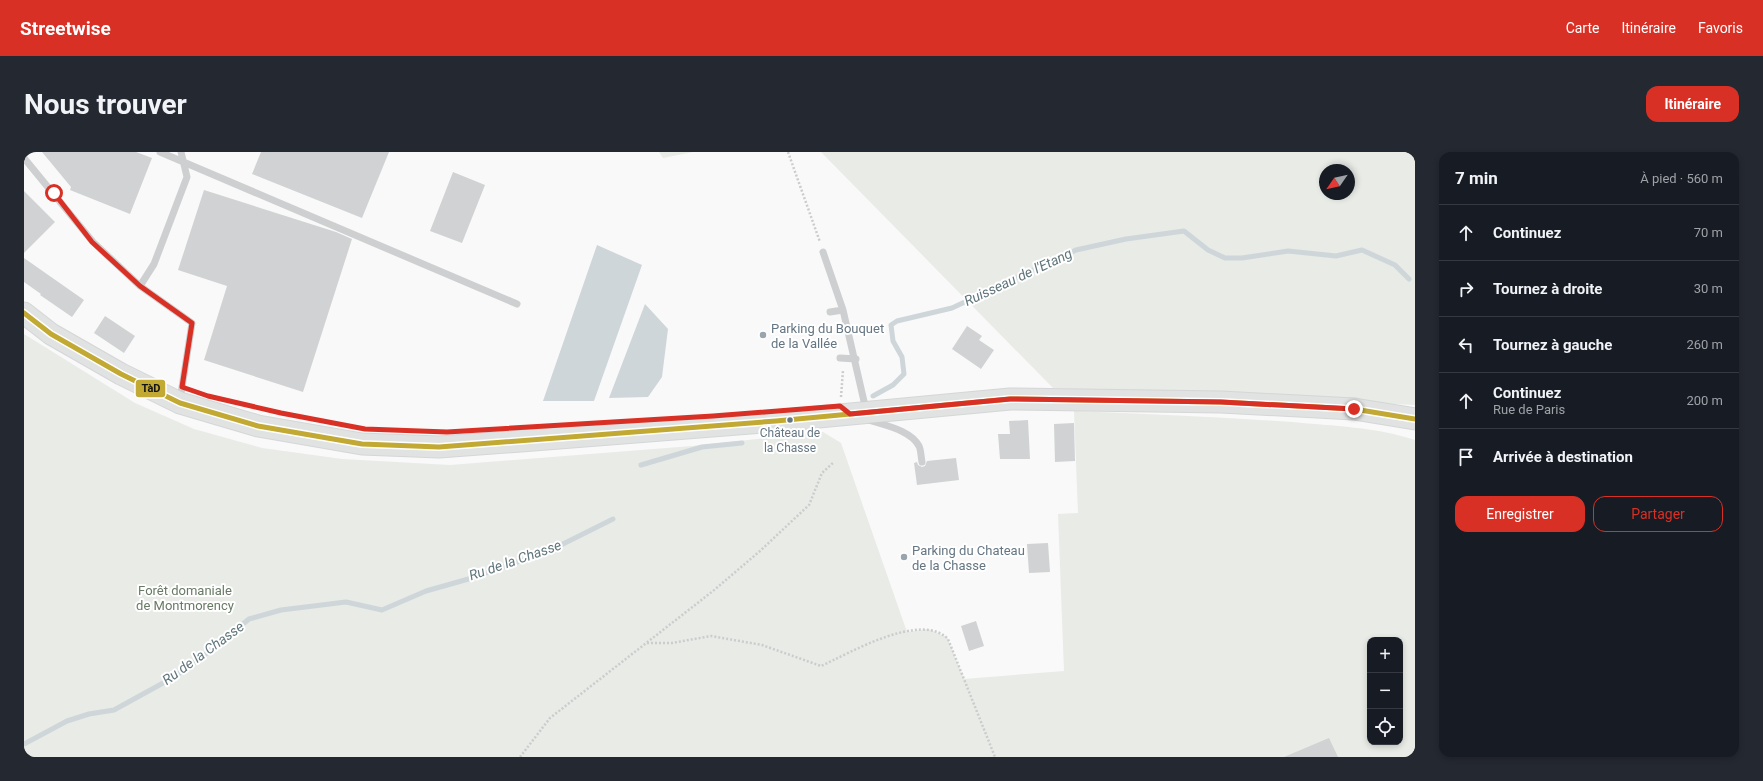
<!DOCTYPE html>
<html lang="fr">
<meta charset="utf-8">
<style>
body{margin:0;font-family:Roboto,sans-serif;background:#242831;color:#f1f3f6}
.controls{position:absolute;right:12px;bottom:12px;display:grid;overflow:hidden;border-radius:8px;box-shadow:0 2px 6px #0003}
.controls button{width:36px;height:36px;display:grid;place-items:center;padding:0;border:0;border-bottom:1px solid #363941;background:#171b24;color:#f1f3f6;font:20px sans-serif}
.compass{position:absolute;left:1295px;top:12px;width:36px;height:36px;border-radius:50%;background:#171b24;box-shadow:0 2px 6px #0003;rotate:236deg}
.stop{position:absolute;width:12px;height:12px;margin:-9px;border:3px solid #d93025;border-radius:50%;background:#fff}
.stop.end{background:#d93025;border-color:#fff;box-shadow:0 1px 4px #0008}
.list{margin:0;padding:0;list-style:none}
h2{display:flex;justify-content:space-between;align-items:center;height:52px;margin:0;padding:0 16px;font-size:17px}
h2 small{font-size:13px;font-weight:400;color:#9ea1a6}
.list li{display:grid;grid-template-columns:26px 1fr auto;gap:12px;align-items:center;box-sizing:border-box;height:56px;padding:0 16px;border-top:1px solid #363941}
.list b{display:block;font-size:15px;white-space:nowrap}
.list p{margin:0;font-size:13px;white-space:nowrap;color:#9ea1a6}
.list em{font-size:13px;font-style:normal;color:#9ea1a6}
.actions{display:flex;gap:8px;padding:12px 16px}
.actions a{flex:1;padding:9px 0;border:1px solid #d93025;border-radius:12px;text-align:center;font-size:14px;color:#d93025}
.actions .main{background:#d93025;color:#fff}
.icon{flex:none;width:22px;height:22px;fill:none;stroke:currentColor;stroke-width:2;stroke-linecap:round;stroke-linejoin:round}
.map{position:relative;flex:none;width:1391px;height:605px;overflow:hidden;border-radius:12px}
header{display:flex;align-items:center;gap:24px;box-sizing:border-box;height:56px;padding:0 20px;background:#d93025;color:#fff}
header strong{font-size:19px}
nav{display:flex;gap:22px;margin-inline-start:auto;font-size:14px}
.intro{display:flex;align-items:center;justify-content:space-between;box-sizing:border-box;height:96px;padding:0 24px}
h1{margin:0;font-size:28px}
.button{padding:10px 18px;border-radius:12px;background:#d93025;color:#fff;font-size:14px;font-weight:700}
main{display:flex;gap:24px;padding:0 24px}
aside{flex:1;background:#171b24;border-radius:12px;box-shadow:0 2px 6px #0003}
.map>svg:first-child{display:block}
.green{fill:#e8ebe6;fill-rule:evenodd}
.water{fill:#ced6d9}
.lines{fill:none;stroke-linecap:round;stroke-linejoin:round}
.stream{stroke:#ced6d9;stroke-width:5}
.building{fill:#d0d2d3}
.secondary-casing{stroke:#d5d6d7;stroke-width:23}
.path{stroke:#cbcccd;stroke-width:2.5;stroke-dasharray:2 2;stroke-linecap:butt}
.lane{stroke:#cecfd0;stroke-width:7}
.secondary{stroke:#e1e2e2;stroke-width:21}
.bus-1-casing{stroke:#fff;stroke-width:8}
.bus-1{stroke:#c1a934;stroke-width:5}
.route{stroke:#d93025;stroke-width:5}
.poi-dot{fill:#99a4ac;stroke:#fff;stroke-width:1.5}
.bus-dot{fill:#657683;stroke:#fff;stroke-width:1.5}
.labels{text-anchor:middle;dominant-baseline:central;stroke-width:4;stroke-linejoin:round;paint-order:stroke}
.bus-label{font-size:12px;fill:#657683;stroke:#fff}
.poi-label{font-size:13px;fill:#657683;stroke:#fff;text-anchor:start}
.park-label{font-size:13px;fill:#687a64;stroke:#fff}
.water-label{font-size:14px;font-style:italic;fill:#60757c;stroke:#fff}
.line-badge{stroke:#fff;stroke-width:1.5}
.pale-badge-label{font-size:11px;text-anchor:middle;font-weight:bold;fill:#111}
</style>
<header>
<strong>Streetwise</strong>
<nav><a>Carte</a><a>Itinéraire</a><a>Favoris</a></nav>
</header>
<div class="intro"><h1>Nous trouver</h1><a class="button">Itinéraire</a></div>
<main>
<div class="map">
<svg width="1391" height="605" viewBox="0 0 1391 605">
<rect width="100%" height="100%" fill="#f9f9f9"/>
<path class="green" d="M635 0H669L639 6Z
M797 0H1391V253L1029 236ZM1301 18H1325V42H1301Z
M0 182 111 251 170 277 238 296 318 307 426 313 668 294 799 280 817 291 883 480 904 477 923 485 940 527 1040 519 1034 362 1054 361 1050 259C1122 262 1195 265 1268 270 1309 274 1352 275 1391 288V605H0ZM1346 488H1376V590H1346Z"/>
<path class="water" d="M573 93 618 113 570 249H519Z
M621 152 644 177 638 225 624 245 585 246Z"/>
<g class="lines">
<path class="stream" d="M849 244 869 233 880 222 878 205 869 189 867 173 873 169 928 156 1052 98 1102 87 1160 79 1184 98 1201 106H1218L1264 99 1312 104 1338 98 1371 113 1385 127
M617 313 678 295 718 291
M0 592 43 569 65 562 90 558 150 525 190 496 225 467 257 458 322 450 358 458 402 439 448 426 527 398 589 367"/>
</g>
<path class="building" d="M18 0H112L128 6 106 62 46 38 47 35Z
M237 0H365L338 66 228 22Z
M429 20 461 33 438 91 406 79Z
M180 38 312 80 328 87 279 240 180 208 203 134 154 118Z
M0 39 31 70 0 101Z
M0 106 60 148 48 165 16 143 17 142 0 130Z
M81 164 111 184 100 201 70 181Z
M943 174 958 184 955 188 970 198 957 217 928 197Z
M1004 268 1006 307H976L974 282H986L985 269Z
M1050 271 1051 309 1031 310 1030 272Z
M932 306 935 328 893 333 890 311 893 310 894 313 898 315 901 314 903 309Z
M1024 391 1026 420 1005 421 1003 392Z
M952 469 960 494 945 499 937 474Z
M1305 586 1314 605H1260Z"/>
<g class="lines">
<g class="secondary-casing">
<path id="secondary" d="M0 161 27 182 97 222 156 251 234 274 338 292 415 295 497 289 752 269 986 247 1197 250 1330 257 1391 267"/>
</g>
<path class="path" d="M764 0 796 90
M817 245 819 218
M623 491H648L687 484 738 493 797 514C826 501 897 459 924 487L971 605
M496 605 526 566 689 439 736 399 785 353 798 321 810 310"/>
<path class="lane" d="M136 0 493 152
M0 6 69 90 116 134 168 171 156 248
M799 100 819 158 842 258
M116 134 130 112 163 25 157 0
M806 160 819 158
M816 206 832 207
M842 267C858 273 886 277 895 294 897 298 897 305 898 310"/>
<use href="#secondary" class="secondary"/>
<g class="bus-1-casing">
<path id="bus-1" d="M0 161 27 182 97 222 156 251 234 274 338 292 415 295 752 269 986 247 1197 250 1330 257 1391 267"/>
</g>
<use href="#bus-1" class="bus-1"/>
</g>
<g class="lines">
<path class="route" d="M30 41 68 90 116 134 168 171 158 235 184 244 257 261 341 277 423 280 689 264 816 254 826 262 986 247 1197 250 1330 257"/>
</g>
<g class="poi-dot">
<circle cx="739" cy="183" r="4"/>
<circle cx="880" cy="405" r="4"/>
</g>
<circle class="bus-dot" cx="766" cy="268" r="3.5"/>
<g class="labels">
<g class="bus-label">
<text x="766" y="281">Château de<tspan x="766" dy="15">la Chasse</tspan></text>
</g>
<g class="poi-label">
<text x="747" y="176">Parking du Bouquet<tspan x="747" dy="15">de la Vallée</tspan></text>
<text x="888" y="398">Parking du Chateau<tspan x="888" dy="15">de la Chasse</tspan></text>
</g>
<g class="park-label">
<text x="161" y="438">Forêt domaniale<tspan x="161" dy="15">de Montmorency</tspan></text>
</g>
<g class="water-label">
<text transform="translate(994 125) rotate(-25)">Ruisseau de l'Etang</text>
<text transform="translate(491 408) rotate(-19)">Ru de la Chasse</text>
<text transform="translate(179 501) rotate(-36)">Ru de la Chasse</text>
</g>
</g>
<rect class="line-badge" x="111" y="227" width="31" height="19" rx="4" fill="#c1a934"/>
<g class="pale-badge-label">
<text x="127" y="240">TàD</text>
</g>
</svg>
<div class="controls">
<button>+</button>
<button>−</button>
<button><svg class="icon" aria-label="locate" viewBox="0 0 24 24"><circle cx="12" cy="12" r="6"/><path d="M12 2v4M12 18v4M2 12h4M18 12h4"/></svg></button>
</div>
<svg class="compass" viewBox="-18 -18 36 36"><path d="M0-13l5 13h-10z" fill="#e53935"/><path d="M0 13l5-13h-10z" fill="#9ea1a6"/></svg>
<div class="stop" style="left:30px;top:41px"></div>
<div class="stop end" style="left:1330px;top:257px"></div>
</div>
<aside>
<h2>7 min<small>À pied · 560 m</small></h2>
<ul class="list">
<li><svg class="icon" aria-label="ahead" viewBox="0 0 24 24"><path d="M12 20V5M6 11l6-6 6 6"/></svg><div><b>Continuez</b></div><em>70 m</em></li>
<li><svg class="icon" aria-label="right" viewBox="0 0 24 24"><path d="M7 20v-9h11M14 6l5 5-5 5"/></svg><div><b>Tournez à droite</b></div><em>30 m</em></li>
<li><svg class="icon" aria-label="left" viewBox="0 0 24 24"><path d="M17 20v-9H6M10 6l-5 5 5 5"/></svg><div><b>Tournez à gauche</b></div><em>260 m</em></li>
<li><svg class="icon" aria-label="ahead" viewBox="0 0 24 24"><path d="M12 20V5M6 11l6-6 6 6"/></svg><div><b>Continuez</b><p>Rue de Paris</p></div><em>200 m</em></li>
<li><svg class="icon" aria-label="arrive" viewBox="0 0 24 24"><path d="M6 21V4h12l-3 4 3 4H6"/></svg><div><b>Arrivée à destination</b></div></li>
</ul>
<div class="actions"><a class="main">Enregistrer</a><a>Partager</a></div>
</aside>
</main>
